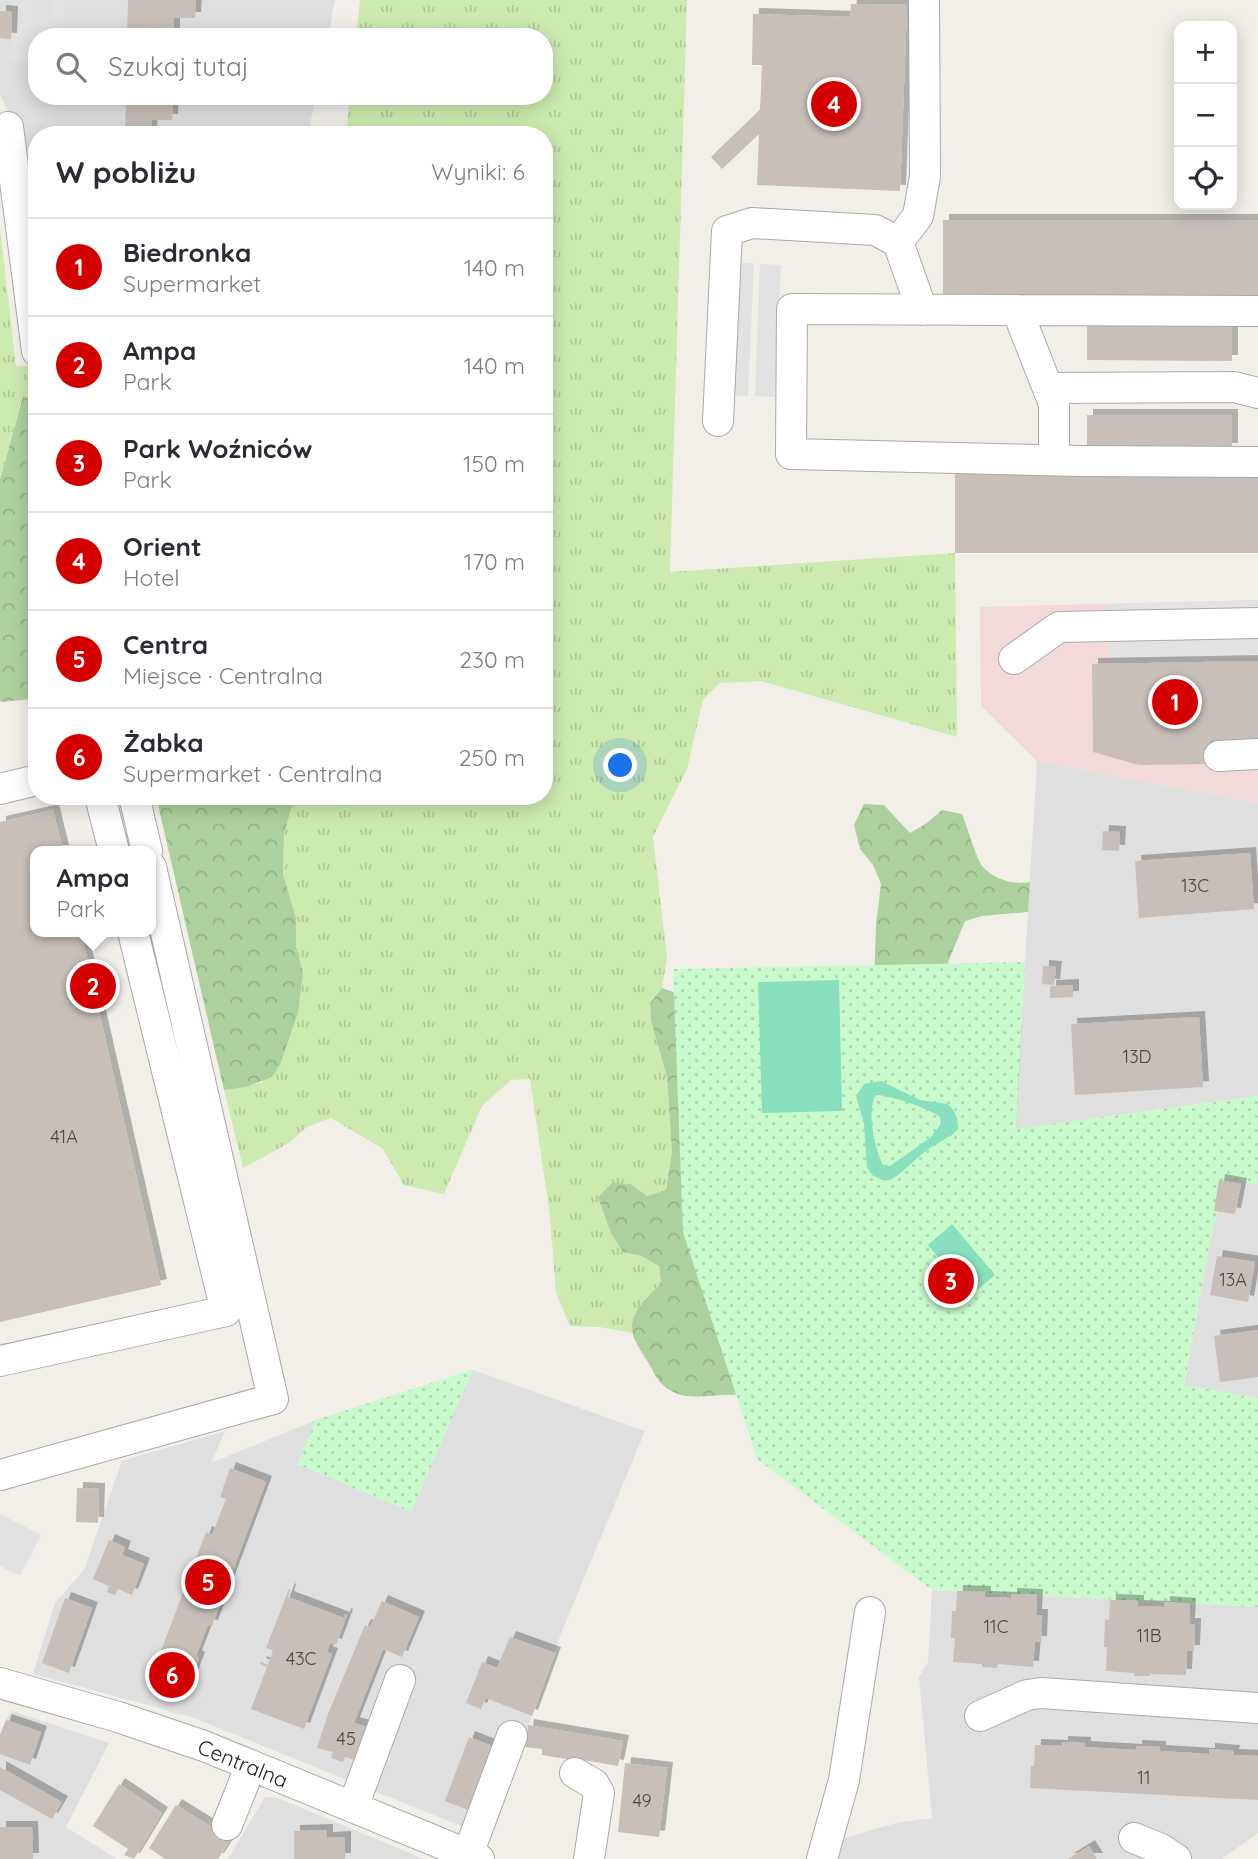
<!DOCTYPE html>
<html lang="pl">
<meta charset="utf-8">
<style>
body{margin:0;font-family:Quicksand,sans-serif;background:#f7f7f7;color:#2b2b33}
.controls{position:absolute;right:21px;top:21px;display:grid;overflow:hidden;border-radius:14px;box-shadow:0 4px 18px #0003}
.controls button{width:63px;height:63px;display:grid;place-items:center;padding:0;border:0;border-bottom:2px solid #e1e1e2;background:#fff;color:#2b2b33;font:35px sans-serif}
.you{position:absolute;left:621px;top:766px;width:24px;height:24px;margin:-18px;border:5px solid #fff;border-radius:50%;background:#1a73e8;box-shadow:0 0 0 10px #1a73e833}
.badge{display:grid;place-items:center;width:46px;height:46px;border-radius:50%;background:#d40000;color:#fff;font-size:23px;font-weight:700}
.pin{position:absolute;translate:-50% -50%;border:4px solid #fff;box-shadow:0 2px 7px #0006}
.popup{position:absolute;left:30px;top:846px;width:126px;height:91px;box-sizing:border-box;display:grid;place-content:center;border-radius:14px;background:#fff;filter:drop-shadow(0 2px 5px #0005);font-size:23px;white-space:nowrap;color:#7c7c81}
.popup b{font-size:26px;color:#2b2b33}
.popup::after{content:'';position:absolute;left:50%;top:100%;margin-left:-14px;border:14px solid transparent;border-top-color:#fff}
.list{margin:0;padding:0;list-style:none}
h2{display:flex;justify-content:space-between;align-items:center;height:91px;margin:0;padding:0 28px;font-size:30px}
h2 small{font-size:23px;font-weight:400;color:#7c7c81}
.list li{display:grid;grid-template-columns:46px 1fr auto;gap:21px;align-items:center;box-sizing:border-box;height:98px;padding:0 28px;border-top:2px solid #e1e1e2}
.list b{display:block;font-size:26px;white-space:nowrap}
.list p{margin:0;font-size:23px;white-space:nowrap;color:#7c7c81}
.list em{font-size:23px;font-style:normal;color:#7c7c81}
.icon{flex:none;width:38px;height:38px;fill:none;stroke:currentColor;stroke-width:2;stroke-linecap:round;stroke-linejoin:round}
.map{position:relative;flex:none;width:1258px;height:1859px;overflow:hidden}
.search{position:absolute;background:#fff;box-shadow:0 4px 18px #0003;left:28px;top:28px;width:525px;height:77px;display:flex;align-items:center;gap:18px;box-sizing:border-box;padding:0 24px;border-radius:28px;color:#7c7c81;font-size:26px}
.panel{position:absolute;background:#fff;box-shadow:0 4px 18px #0003;left:28px;top:126px;width:525px;height:679px;border-radius:28px}
.map>svg:first-child{display:block}
.residential{fill:#e0dfdf}
.commercial{fill:#f2dad9}
.grass{fill:url(#grass-tufts)}
.forest{fill:url(#forest-crowns)}
.park{fill:url(#park-dots)}
.pitch{fill:#88e0be;fill-rule:evenodd}
.parking{fill:#e2e2e2}
.building{fill:#c7bfb8;filter:url(#shadow)}
.lines{fill:none;stroke-linecap:round;stroke-linejoin:round}
.minor-casing{stroke:#a9a9a9;stroke-width:32}
.minor{stroke:#fff;stroke-width:30}
.labels{text-anchor:middle;dominant-baseline:central;stroke-width:5;stroke-linejoin:round;paint-order:stroke}
.number-label{font-size:18px;fill:#4b4948}
.street-label{font-size:21px;fill:#222;stroke:#fff}
</style>
<div class="map">
<svg width="1258" height="1859" viewBox="0 0 1258 1859">
<defs>
<pattern id="grass-tufts" width="24" height="20" patternUnits="userSpaceOnUse" patternTransform="scale(1.75)"><rect width="24" height="20" fill="#cdebb0"/><path d="M3 7l-1-3M5 7V3M7 7l1-3M15 17l-1-3M17 17v-4M19 17l1-3" fill="none" stroke="#b0c997"/></pattern>
<pattern id="forest-crowns" width="20" height="18" patternUnits="userSpaceOnUse" patternTransform="scale(1.75)"><rect width="20" height="18" fill="#add19e"/><path d="M2 6a3 3 0 1 1 6 0M12 15a3 3 0 1 1 6 0" fill="none" stroke="#95b388"/></pattern>
<pattern id="park-dots" width="8" height="8" patternUnits="userSpaceOnUse" patternTransform="scale(1.75)"><rect width="8" height="8" fill="#c8facc"/><path d="M2 2h.1M6 6h.1" fill="none" stroke="#acd6af" stroke-width="1.8" stroke-linecap="round"/></pattern>
<filter id="shadow"><feDropShadow dx="6" dy="-6" stdDeviation="0" flood-color="#0004"/></filter>
</defs>
<rect width="100%" height="100%" fill="#f2efe9"/>
<path class="residential" d="M0 0H335L328 37H37V96H316L308 135H37V169L0 95Z
M1037 761 1258 803V1096L1015 1129Z
M1226 1177 1258 1184V1398L1184 1386 1209 1246Z
M473 1370 645 1431 562 1631 488 1837 189 1716 33 1674 55 1603 84 1570 122 1461 225 1431 211 1463 316 1420Z
M932 1590 1258 1607V1833L1222 1859H838L844 1838 896 1823 932 1818 919 1677 928 1662Z
M12 1711 109 1743 66 1827 117 1859H0V1735L6 1720Z
M265 1797 278 1798 424 1859H228Z"/>
<path class="commercial" d="M1258 600V803L1037 761 981 706 980 607Z"/>
<path class="grass" d="M360 0H687L670 572 955 553 957 737 761 681 720 683 703 700 687 769 653 837 667 958 662 988 650 1003 651 1021 667 1077 672 1152 666 1190 647 1196 631 1184 623 1252 641 1256 659 1266 661 1284C643 1301 636 1309 632 1333L599 1327 570 1326 556 1293 550 1216 530 1079 511 1080 482 1106 444 1194 404 1185 383 1149 331 1118 307 1127 289 1143 243 1168 224 1090 261 1083 280 1065 298 1013 303 973 296 946V918L283 874 284 835 291 809 299 796H544V135H346L350 96H544V37H356Z
M0 228 16 366 37 367V401L22 397 0 480Z"/>
<path class="forest" d="M23 396 37 401V702L32 699 2 702 0 701V480Z
M156 796H299L291 809 284 835 283 874 296 918V946L303 973 298 1013 280 1065 272 1077 246 1087 224 1090Z
M864 804 884 805 910 833 927 823 942 810 962 814C967 826 977 861 983 867 995 880 1014 885 1030 882L1028 912 982 916 965 921 944 972 1016 1009 1022 1025 1016 1129 1106 1117 1010 1158 874 982 876 925 881 884 873 865 860 849 854 825Z
M662 988 679 994 738 1395C721 1393 693 1400 678 1394 662 1388 657 1379 649 1364 644 1355 636 1345 633 1335 627 1315 648 1296 661 1284L659 1266 641 1256 623 1252 611 1233 598 1197 612 1183 631 1184 647 1196 666 1190 672 1152 667 1077 651 1021 650 1003Z"/>
<path class="park" d="M1025 962 1016 1129 1258 1096V1184L1226 1178 1209 1246 1184 1385 1258 1398V1607L932 1590 757 1459 683 1232 673 969Z
M473 1370 411 1512 297 1464 316 1420Z"/>
<path class="pitch" d="M839 980 842 1111 762 1113 758 982Z
M881 1081 920 1100 948 1104C956 1112 958 1118 958 1129L952 1135 928 1149 898 1175 890 1180H882L872 1175 867 1167 864 1124 856 1096 864 1084ZM876 1095C889 1095 929 1108 940 1117L941 1124 930 1138 890 1166 883 1165C875 1151 866 1108 876 1095Z
M952 1224 995 1275 970 1296 928 1245Z"/>
<path class="parking" d="M13 0H33V18L51 19 53 0H64L63 37H37V62L11 61Z
M733 263H754L748 396 728 395Z
M760 264 781 265 775 397 755 396Z
M1258 600V661L1109 664V604Z
M0 1514 41 1535 20 1576 0 1566Z
M156 1686 187 1697 180 1715 149 1704Z"/>
<path class="building" d="M128 0H196L195 18H174V37H127Z
M851 4 907 5 900 191 757 185 759 134 722 169 711 157 760 110 762 65H752L753 14 850 17Z
M0 11 12 12 11 39 0 38Z
M126 96H173L172 120H152L151 135H125Z
M943 220H1258V295L943 296Z
M1087 323H1232V361L1087 360Z
M1087 415H1232V449L1087 448Z
M955 474H1258V553H955Z
M1258 661V740L1210 741V764L1139 765 1093 752 1092 664Z
M53 810 63 851H35V932H81L161 1285 0 1322V822Z
M1103 831 1120 832 1119 851 1102 850Z
M1250 853 1254 909 1139 918 1135 861Z
M1043 966 1056 967 1054 985 1042 984Z
M1073 985V997L1050 998V986Z
M1199 1017 1203 1087 1075 1095 1071 1024Z
M1219 1180 1241 1184 1235 1214 1214 1211Z
M1217 1256 1255 1262 1248 1302 1210 1295Z
M1258 1330V1377L1220 1382 1214 1336Z
M230 1468 266 1482 212 1626 208 1625 196 1656 199 1658 188 1687 153 1672 206 1532 212 1535 226 1499 220 1497Z
M77 1488 99 1489 98 1523 76 1522Z
M109 1540 125 1547 122 1555 144 1564 132 1595 118 1589 115 1595 107 1592 109 1586 93 1579Z
M289 1589 290 1590 288 1597 344 1618 345 1614 347 1615 336 1645 330 1643 327 1652 332 1654 304 1729 251 1709 267 1667 260 1664 261 1662 268 1665 273 1650 266 1648Z
M957 1591 985 1592V1597L1011 1598V1594L1037 1595 1036 1615H1042L1041 1642H1035L1033 1667 998 1664 997 1668 982 1667V1664L953 1662 955 1638H951L952 1611H956Z
M65 1598 92 1608 69 1673 42 1663Z
M1110 1600 1138 1601V1606L1164 1607V1602L1190 1604 1189 1624H1195L1194 1651H1187L1186 1675 1150 1674V1676H1134L1135 1673 1106 1671 1107 1647H1104L1105 1619 1109 1620Z
M382 1601 419 1617 402 1657 383 1649 354 1723 374 1729 364 1763 345 1757 343 1762 331 1758 333 1752 317 1748 328 1714 365 1625 370 1627Z
M510 1637 555 1653 532 1716 486 1698 481 1709 466 1703 482 1662 497 1668Z
M6 1720 41 1732 30 1765 0 1754V1735Z
M528 1725 623 1741 618 1766 583 1760 582 1765 566 1763 567 1759 542 1755V1749L525 1747Z
M469 1737 492 1746 468 1810 445 1801Z
M1062 1742 1085 1743V1747L1136 1750V1746L1160 1747V1751L1209 1754V1749L1234 1751 1233 1755 1258 1756V1800L1030 1788 1031 1766H1034L1035 1745 1062 1746Z
M625 1763 667 1768 659 1837 618 1832Z
M0 1767 62 1802 52 1819 0 1790Z
M119 1784 162 1813 134 1859 124 1855 128 1849 93 1826Z
M176 1805 231 1839 218 1859H165L149 1848Z
M0 1827H32L33 1859H0Z
M327 1830V1838L345 1837V1859H294V1831Z
M1089 1846 1097 1859H1068Z"/>
<g class="lines">
<g class="minor-casing">
<path id="minor" d="M8 127 37 351
M922 310 898 242 918 216 925 176 924 0
M1017 310 1054 404V460
M1258 311 792 309 791 454 1081 461 1258 462
M1048 388 1234 387 1258 393
M718 421 727 231 752 223 875 230 898 242
M1014 659 1059 627 1258 623
M1219 756 1258 754
M0 789 37 780
M100 796 114 851
M134 796 147 851
M0 1361 226 1311 133 932
M0 1475 273 1399 151 867
M0 1683 118 1717 204 1746 479 1859
M980 1716 1027 1695 1041 1693 1258 1708
M575 1773 594 1784 599 1793 589 1859
M353 1807 400 1680
M227 1825 251 1765
M1134 1838 1161 1849 1176 1859
M468 1854 512 1736
M822 1859 844 1780 870 1612"/>
</g>
<use href="#minor" class="minor"/>
</g>
<g class="labels">
<g class="number-label">
<text x="1195" y="885">13C</text>
<text x="1137" y="1056">13D</text>
<text x="64" y="1136">41A</text>
<text x="1233" y="1279">13A</text>
<text x="996" y="1626">11C</text>
<text x="1149" y="1635">11B</text>
<text x="301" y="1658">43C</text>
<text x="346" y="1738">45</text>
<text x="1144" y="1777">11</text>
<text x="642" y="1800">49</text>
</g>
<g class="street-label">
<text transform="translate(243 1763) rotate(22)">Centralna</text>
</g>
</g>
</svg>
<div class="controls">
<button>+</button>
<button>−</button>
<button><svg class="icon" aria-label="locate" viewBox="0 0 24 24"><circle cx="12" cy="12" r="6"/><path d="M12 2v4M12 18v4M2 12h4M18 12h4"/></svg></button>
</div>
<div class="you"></div>
<div class="pin badge" style="left:1175px;top:702px">1</div>
<div class="pin badge" style="left:93px;top:986px">2</div>
<div class="popup"><b>Ampa</b>Park</div>
<div class="pin badge" style="left:951px;top:1281px">3</div>
<div class="pin badge" style="left:834px;top:104px">4</div>
<div class="pin badge" style="left:208px;top:1582px">5</div>
<div class="pin badge" style="left:172px;top:1675px">6</div>
<div class="search"><svg class="icon" aria-label="search" viewBox="0 0 24 24"><circle cx="10" cy="10" r="6"/><path d="M15 15l6 6"/></svg>Szukaj tutaj</div>
<section class="panel">
<h2>W pobliżu<small>Wyniki: 6</small></h2>
<ul class="list">
<li><span class="badge">1</span><div><b>Biedronka</b><p>Supermarket</p></div><em>140 m</em></li>
<li><span class="badge">2</span><div><b>Ampa</b><p>Park</p></div><em>140 m</em></li>
<li><span class="badge">3</span><div><b>Park Woźniców</b><p>Park</p></div><em>150 m</em></li>
<li><span class="badge">4</span><div><b>Orient</b><p>Hotel</p></div><em>170 m</em></li>
<li><span class="badge">5</span><div><b>Centra</b><p>Miejsce · Centralna</p></div><em>230 m</em></li>
<li><span class="badge">6</span><div><b>Żabka</b><p>Supermarket · Centralna</p></div><em>250 m</em></li>
</ul>
</section>
</div>
